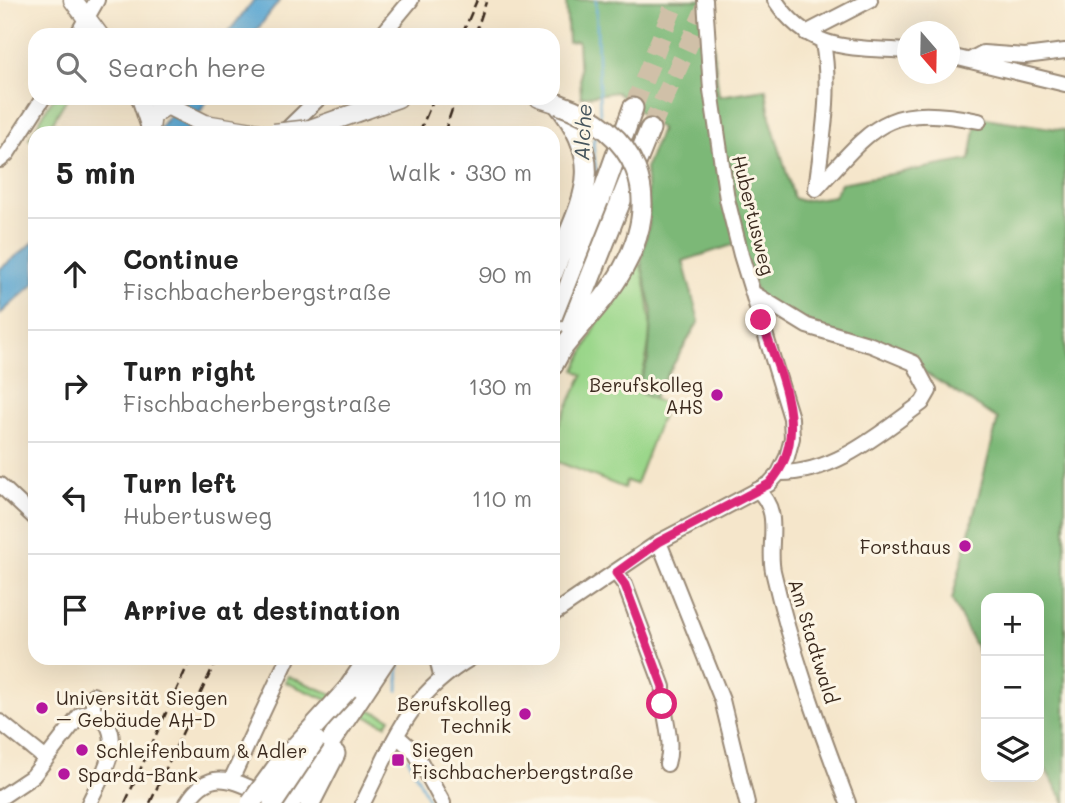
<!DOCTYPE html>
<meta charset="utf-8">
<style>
body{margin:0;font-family:Mali,sans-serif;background:#f2f2f2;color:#222}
.controls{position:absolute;right:21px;bottom:21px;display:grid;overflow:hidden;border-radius:14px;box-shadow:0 7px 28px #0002}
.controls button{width:63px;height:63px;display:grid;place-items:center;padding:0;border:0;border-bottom:2px solid #e0e0e0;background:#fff;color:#222;font:35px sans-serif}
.compass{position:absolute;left:897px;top:21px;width:63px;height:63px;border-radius:50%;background:#fff;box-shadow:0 7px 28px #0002;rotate:160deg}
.stop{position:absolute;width:21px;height:21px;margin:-16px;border:5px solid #db2777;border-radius:50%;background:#fff}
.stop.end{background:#db2777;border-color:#fff;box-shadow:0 2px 7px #0008}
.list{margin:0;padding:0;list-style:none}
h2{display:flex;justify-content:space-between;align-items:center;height:91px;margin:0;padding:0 28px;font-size:30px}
h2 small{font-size:23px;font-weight:400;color:#767676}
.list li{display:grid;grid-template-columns:46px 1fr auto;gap:21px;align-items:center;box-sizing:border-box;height:112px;padding:0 28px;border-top:2px solid #e0e0e0}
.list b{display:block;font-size:26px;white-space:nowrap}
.list p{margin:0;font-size:23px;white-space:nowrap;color:#767676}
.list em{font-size:23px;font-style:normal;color:#767676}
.icon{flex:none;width:38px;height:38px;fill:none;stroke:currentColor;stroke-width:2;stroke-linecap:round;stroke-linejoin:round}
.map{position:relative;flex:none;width:1065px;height:803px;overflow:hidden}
.search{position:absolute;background:#fff;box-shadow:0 7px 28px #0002;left:28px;top:28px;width:532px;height:77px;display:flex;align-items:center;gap:18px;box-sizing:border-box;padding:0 24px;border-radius:21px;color:#767676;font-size:26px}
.panel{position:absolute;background:#fff;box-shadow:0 7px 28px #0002;left:28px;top:126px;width:532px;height:539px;border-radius:21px}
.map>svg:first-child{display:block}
.green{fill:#9bd78b;stroke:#6b8054;stroke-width:2}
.forest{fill:#7cb877;stroke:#5c714a;stroke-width:2}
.water{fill:#59a6d2;stroke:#4a6878;stroke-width:2}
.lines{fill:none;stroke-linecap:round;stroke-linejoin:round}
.stream{stroke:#59a6d2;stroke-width:2.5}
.highway-tunnel{stroke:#d0c0a8;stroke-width:19;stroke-dasharray:19 10;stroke-linecap:butt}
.minor-casing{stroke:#988874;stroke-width:18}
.major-casing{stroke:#988874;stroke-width:21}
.highway-casing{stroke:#988874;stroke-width:23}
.minor{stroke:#fff;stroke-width:14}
.major{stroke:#fff;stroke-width:18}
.highway{stroke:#fff;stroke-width:19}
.rail{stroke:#3b2a1e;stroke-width:2.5;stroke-dasharray:10 5;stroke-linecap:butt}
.major-bridge-casing{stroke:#988874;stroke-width:21;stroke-linecap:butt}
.highway-bridge-casing{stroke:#988874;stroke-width:23;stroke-linecap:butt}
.major-bridge{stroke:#fff;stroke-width:18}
.highway-bridge{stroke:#fff;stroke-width:19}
.route{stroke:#db2777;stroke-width:9}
.poi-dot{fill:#b5179e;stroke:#fcf5e5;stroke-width:2.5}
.labels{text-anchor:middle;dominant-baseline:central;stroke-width:6;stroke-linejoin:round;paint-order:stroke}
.street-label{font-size:19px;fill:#3b2a1e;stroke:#fcf5e5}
.poi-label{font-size:19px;fill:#3b2a1e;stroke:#fcf5e5;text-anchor:start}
.water-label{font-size:21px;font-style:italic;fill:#46555d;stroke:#fcf5e5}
</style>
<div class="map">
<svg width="1065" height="803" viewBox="0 0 1065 803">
<rect width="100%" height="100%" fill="#fcf5e5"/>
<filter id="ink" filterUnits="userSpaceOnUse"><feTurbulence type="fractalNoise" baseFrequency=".0143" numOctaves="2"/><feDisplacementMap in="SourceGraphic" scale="14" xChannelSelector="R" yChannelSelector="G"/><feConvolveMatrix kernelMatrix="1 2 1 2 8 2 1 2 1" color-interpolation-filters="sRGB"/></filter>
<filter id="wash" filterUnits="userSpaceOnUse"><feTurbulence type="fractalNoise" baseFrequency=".00686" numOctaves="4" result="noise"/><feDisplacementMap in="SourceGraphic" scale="28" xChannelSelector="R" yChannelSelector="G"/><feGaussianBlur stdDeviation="1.57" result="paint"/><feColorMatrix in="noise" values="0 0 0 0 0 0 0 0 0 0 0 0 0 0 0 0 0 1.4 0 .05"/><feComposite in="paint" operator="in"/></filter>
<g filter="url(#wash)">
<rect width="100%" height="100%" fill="#f5e6cb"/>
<path class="green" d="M53 98H67L46 133H35V143L29 139Z
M630 264 641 265C653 316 654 340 637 391L666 405 636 484 626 481 624 488 553 460V436L583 375 575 370 608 301Z
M288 676 390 718 386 725 285 682Z"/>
<path class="forest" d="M566 0H704L709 7 719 96 766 89 770 117 794 198 802 201 834 196 841 183 970 160 977 117 1065 130V803L1039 758V598H986V667L952 600 998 419 900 357 762 309 739 243 683 261 699 321 653 399 636 391 648 360 652 310 641 261 649 224 646 167 661 129 616 92 581 97 578 41 568 42Z"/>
<path class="water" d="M254 0H280L253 35H226Z
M184 98H209L186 133H155Z
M35 241V283L0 314V269Z"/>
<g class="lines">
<path class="stream" d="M596 0 600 116
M596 133 593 143 597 182
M553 287 561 281
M398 691 399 658
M408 758 430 803"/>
</g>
</g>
<g filter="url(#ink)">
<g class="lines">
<path class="highway-tunnel" d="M633 108 676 0
M650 129 709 0"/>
<g class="minor-casing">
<path id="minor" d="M775 0C810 53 851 47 908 51
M806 33 870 0
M77 35 97 0
M382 35 411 0
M950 56 1065 84
M970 60 983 53 1025 56 1065 51
M139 98 149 128
M283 133 319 98
M0 160 7 154 43 98
M816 189C876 124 886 103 979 121
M816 189C822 141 832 91 823 43
M753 293 807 326 871 345 914 363 929 391 922 403C879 434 834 474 779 473
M0 485 35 518
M757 490C783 512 767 542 773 571 791 650 819 727 848 803
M659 542 722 700 747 803
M616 573 625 585 663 687C661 714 675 738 667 764
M553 614 659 542 769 484 779 473 787 457 792 438 791 418 741 255 727 199 711 90 705 0
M437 658 441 676
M93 695V711
M0 722 46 759
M397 736 415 752 443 803
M231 780 288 658
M0 798 33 776 80 715 93 711
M89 803C102 775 131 732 93 711
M187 803C210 765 234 781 267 795
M363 803C395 740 407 696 471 658"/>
</g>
<g class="major-casing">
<path id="major" d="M73 0 99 35
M153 98 205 124 259 133
M539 98 558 104
M150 129 152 115 166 106
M310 129 398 98"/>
</g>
<g class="highway-casing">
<path id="highway" d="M618 208 650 129
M553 273C578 205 611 169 558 104
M553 331 633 108
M553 365 561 350
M348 689 369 658
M290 803 386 658
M310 803 335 754"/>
</g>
<use href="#minor" class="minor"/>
<use href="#major" class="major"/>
<use href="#highway" class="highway"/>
<path class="rail" d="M462 35 477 0
M475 35 486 2
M419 133 434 98
M444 133 456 98
M125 803 191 658
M150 803 217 658"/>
<g class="major-bridge-casing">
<path id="major-bridge" d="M274 133 310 129"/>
</g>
<g class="highway-bridge-casing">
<path id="highway-bridge" d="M558 104C637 131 664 195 623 269 607 298 581 324 561 350
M571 326 618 208
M251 803 277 767 348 689
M273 803 315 740"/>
</g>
<use href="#major-bridge" class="major-bridge"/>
<use href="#highway-bridge" class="highway-bridge"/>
</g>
</g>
<g class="lines" filter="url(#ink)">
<path class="route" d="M662 704 663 687 625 585 616 573 659 542 769 484C813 436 779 372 761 320"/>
</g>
<g class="poi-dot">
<circle cx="717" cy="395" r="7"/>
<circle cx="965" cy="546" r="7"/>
<circle cx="42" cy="708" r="7"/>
<circle cx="525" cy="714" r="7"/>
<circle cx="82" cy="750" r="7"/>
<rect x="391" y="753" width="14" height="14" rx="3.5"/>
<circle cx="64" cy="774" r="7"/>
</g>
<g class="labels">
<g class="street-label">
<text transform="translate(754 215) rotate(76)">Hubertusweg</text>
<text transform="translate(814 641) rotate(73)">Am Stadtwald</text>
</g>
<g class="poi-label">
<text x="703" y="384" text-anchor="end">Berufskolleg<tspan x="703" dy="22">AHS</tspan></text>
<text x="951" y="546" text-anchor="end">Forsthaus</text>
<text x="56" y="697">Universität Siegen<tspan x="56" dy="22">– Gebäude AH-D</tspan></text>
<text x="511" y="703" text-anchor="end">Berufskolleg<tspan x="511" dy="22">Technik</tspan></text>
<text x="412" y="749">Siegen<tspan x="412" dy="22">Fischbacherbergstraße</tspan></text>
<text x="96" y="750">Schleifenbaum &amp; Adler</text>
<text x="78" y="774">Sparda-Bank</text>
</g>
<g class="water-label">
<text transform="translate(582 132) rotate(-87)">Alche</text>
</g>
</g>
</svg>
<div class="controls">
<button>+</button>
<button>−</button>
<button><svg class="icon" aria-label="layers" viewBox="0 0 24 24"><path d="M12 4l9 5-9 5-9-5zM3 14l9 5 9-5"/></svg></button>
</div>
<svg class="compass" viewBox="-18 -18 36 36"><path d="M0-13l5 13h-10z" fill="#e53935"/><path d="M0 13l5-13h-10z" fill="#767676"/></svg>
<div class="stop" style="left:662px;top:704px"></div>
<div class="stop end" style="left:761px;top:320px"></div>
<div class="search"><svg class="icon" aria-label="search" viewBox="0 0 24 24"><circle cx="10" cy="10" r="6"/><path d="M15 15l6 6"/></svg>Search here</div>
<section class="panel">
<h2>5 min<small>Walk · 330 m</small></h2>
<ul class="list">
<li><svg class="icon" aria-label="ahead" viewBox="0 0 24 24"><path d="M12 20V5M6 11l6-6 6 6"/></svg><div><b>Continue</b><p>Fischbacherbergstraße</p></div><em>90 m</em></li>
<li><svg class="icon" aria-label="right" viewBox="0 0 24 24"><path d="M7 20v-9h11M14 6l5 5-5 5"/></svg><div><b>Turn right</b><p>Fischbacherbergstraße</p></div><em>130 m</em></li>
<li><svg class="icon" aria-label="left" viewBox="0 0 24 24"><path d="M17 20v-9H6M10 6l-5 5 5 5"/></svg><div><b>Turn left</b><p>Hubertusweg</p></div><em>110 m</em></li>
<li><svg class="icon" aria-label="arrive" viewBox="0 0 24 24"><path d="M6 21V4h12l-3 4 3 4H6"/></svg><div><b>Arrive at destination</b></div></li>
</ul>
</section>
</div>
